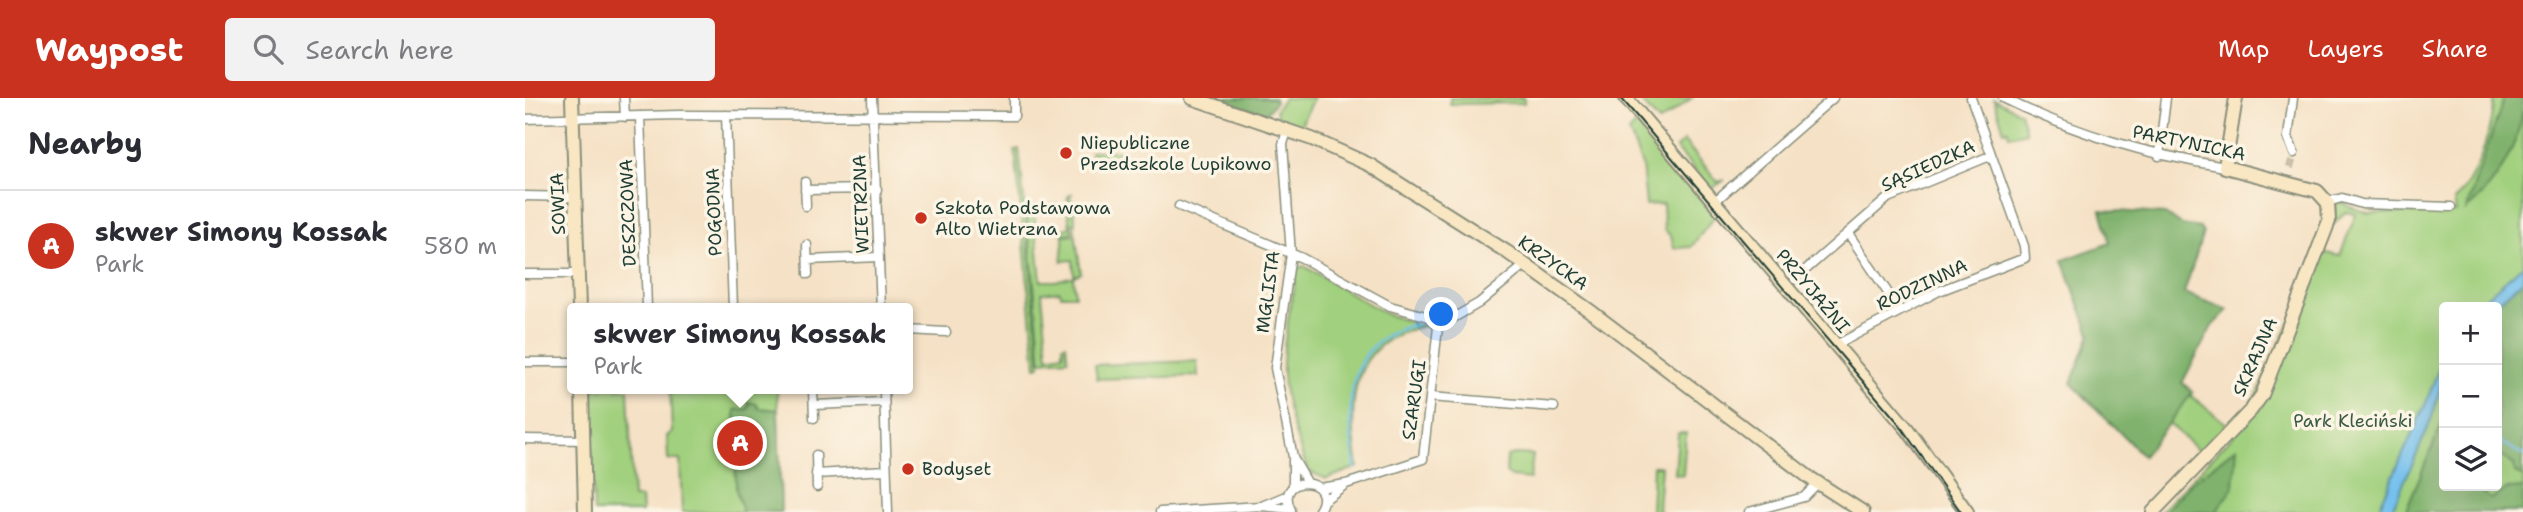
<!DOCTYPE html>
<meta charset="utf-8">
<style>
body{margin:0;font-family:"Shantell Sans",sans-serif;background:#f2f2f3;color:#2b2b33}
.controls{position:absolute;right:21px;bottom:21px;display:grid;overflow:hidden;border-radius:7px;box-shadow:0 7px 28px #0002}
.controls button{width:63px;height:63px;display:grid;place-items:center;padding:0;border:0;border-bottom:2px solid #e1e1e2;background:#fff;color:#2b2b33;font:35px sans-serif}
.you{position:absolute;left:917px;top:217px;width:24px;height:24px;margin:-18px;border:5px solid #fff;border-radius:50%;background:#1a73e8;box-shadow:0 0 0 10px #1a73e833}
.badge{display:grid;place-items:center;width:46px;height:46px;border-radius:50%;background:#c8321e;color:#fff;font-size:23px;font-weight:700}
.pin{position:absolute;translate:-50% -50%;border:4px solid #fff;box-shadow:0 2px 7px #0006}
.popup{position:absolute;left:42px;top:205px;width:346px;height:91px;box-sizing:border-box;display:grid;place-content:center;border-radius:7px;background:#fff;filter:drop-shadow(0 2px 5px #0005);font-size:23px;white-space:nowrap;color:#7c7c81}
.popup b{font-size:26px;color:#2b2b33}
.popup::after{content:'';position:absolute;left:50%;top:100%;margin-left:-14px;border:14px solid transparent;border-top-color:#fff}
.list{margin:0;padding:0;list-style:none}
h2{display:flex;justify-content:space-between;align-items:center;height:91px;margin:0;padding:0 28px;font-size:30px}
h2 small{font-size:23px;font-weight:400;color:#7c7c81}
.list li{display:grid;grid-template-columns:46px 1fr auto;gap:21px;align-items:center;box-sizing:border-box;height:112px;padding:0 28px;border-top:2px solid #e1e1e2}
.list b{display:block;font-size:26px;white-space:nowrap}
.list p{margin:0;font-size:23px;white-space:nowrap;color:#7c7c81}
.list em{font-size:23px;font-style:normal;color:#7c7c81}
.icon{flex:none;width:38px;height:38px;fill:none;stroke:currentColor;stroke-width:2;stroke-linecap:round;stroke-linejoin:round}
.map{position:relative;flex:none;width:1998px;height:414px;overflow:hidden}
header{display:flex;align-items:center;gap:42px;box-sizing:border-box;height:98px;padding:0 35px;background:#c8321e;color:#fff}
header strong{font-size:33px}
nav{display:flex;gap:38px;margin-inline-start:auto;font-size:24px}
.search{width:490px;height:63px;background:#f2f2f3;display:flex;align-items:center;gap:18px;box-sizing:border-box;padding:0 24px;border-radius:7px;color:#7c7c81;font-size:26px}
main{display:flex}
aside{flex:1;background:#fff}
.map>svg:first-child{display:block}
.green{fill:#a1d07e;stroke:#608659;stroke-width:2;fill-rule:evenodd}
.forest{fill:#80b26d;stroke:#507850;stroke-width:2}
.water{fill:#74c0ee;stroke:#4a7e91;stroke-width:2}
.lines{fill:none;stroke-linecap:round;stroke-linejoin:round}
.stream{stroke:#74c0ee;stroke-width:2.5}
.street-tunnel{stroke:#cac0a8;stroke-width:8;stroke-dasharray:8 4;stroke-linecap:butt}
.street-casing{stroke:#8a8f7c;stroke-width:11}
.secondary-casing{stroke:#8a8f7c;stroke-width:16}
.street{stroke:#fff;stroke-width:8}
.secondary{stroke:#f9e7c3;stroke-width:12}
.tram{stroke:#1f3d34;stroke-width:2}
.poi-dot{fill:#c8321e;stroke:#fcf5e5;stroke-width:2.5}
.labels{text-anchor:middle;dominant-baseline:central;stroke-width:7;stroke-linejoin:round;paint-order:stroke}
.poi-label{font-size:18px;fill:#1f3d34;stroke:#fcf5e5;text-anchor:start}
.street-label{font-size:18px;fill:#1f3d34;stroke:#fcf5e5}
.park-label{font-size:18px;fill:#395a43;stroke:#fcf5e5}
</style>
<header>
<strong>Waypost</strong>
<div class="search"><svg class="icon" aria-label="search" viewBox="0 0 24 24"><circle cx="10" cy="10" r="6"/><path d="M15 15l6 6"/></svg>Search here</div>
<nav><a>Map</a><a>Layers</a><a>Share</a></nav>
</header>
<main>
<aside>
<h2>Nearby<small></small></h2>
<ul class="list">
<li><span class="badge">A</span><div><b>skwer Simony Kossak</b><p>Park</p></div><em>580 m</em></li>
</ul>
</aside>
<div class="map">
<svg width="1998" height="414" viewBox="0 0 1998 414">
<rect width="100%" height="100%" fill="#fcf5e5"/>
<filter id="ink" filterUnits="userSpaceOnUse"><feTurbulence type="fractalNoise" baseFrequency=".0143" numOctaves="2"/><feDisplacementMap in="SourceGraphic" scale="14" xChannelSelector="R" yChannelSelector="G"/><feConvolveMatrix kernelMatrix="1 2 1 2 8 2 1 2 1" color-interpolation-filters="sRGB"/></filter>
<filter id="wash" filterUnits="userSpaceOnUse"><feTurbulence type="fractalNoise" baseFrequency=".00686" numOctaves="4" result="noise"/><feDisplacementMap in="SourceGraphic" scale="28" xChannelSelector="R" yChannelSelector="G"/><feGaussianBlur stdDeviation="1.57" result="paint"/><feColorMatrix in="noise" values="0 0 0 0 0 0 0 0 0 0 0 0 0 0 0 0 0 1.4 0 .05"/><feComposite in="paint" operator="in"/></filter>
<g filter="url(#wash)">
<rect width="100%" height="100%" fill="#f5e1c5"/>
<path class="green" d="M759 0H788L775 29 753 21 751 11Z
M925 0H999V5L925 6Z
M1113 0H1167L1134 24Z
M1969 0H1998V414H1635L1719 326 1797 154 1815 158 1831 116 1821 114 1808 127 1810 105H1820L1822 108 1843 115 1931 114 1929 103C1955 76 1965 36 1969 0ZM1919 209H1972V388H1919Z
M1469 1 1495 14 1501 34 1484 38 1483 32 1479 33Z
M1113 24 1190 118 1166 149 1149 150 1146 138 1139 132 1138 106 1121 107 1117 67 1104 34Z
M1159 43 1193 84 1200 82 1186 91 1151 50Z
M494 51 515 268 511 269 490 52Z
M566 53H599L598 63 595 66 566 67Z
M548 95 543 100 547 102 551 126H546L547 135 537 136 535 132 545 129 543 113 509 112 516 183H531L548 178 550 197H536L535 193 517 195 523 259 538 256V247L541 246 543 261 516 263 502 109 535 106V110L542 109 543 98Z
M549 128 556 175 549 178 548 162 537 163C536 155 539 147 538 138L550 137Z
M779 168 861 216 898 228C822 245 823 305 833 369L801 381 783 373C772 343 760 309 758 278 757 242 767 205 772 170Z
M672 263 673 278 572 281 570 267Z
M65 291H103L108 400H116L117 414H69Z
M145 291H252L256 414H157L155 362H143L142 338 147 334Z
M1665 297 1703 327 1676 356 1644 325Z
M1153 335H1161L1158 377 1150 376Z
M990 356 1008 357 1005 381 987 379 981 375 982 358Z
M1128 368H1136L1133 413 1137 414H1126Z"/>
<path class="forest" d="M691 0H750V4L740 17Z
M1979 0H1998C1998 41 1973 87 1941 112Z
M1576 112 1640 116 1657 127 1675 130 1678 135 1659 195 1703 212 1687 228 1657 285 1668 294 1618 358 1546 285 1565 236 1538 162 1585 145Z
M1998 182V379L1990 375 1989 367 1972 356V209H1967Z
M224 304 232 306 233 310 253 312 256 414H218L211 392 210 312 223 311Z
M1919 321V388H1949L1966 401 1982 391 1998 390V414H1880Z
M1712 349 1709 388 1691 414H1640L1668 383Z"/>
<path class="water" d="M1998 167V182L1967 209H1950Z
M1919 256C1919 311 1887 362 1866 414H1852L1901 305Z"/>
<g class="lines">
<path class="stream" d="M1972 342 1998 357
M830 370C822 308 816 245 891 226"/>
</g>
</g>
<g filter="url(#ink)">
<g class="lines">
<path class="street-tunnel" d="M1765 70 1769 55"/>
<g class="street-casing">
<path id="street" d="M99 0 100 19
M347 0 356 210
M1478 0C1551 36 1620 56 1700 69
M1768 0 1763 39 1769 55
M201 17 208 210
M115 18 122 210
M0 21 154 17 485 18H489V0
M762 33 758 46 766 156 750 270 768 359V389
M1634 58 1641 0
M280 84 281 108
M280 92 352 91
M0 98 50 99
M1189 104 1308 0
M1802 104 1817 100 1837 106 1926 109
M654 108 777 160 865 208 904 219 913 229
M1323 135 1375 213
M282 147 283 176
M283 162 354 159
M0 176H53
M1270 181 1363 100 1465 58
M913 229 954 205 1000 167
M383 232 421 234
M1311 247 1414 193 1500 160 1499 148 1446 0
M0 264H47
M288 291 289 320
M359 291 363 414
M905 299 1029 309
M289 307 359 304
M0 341 58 342
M291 357 292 389
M768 360 782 384
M291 376 361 372
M794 390 821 386 898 361 913 229
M798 403 821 386
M739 407 763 397
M766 412C747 374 817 378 793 414
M635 414 736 408 765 411
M1224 414 1279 399 1293 385"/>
</g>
<g class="secondary-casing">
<path id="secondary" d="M47 0 54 210
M667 0 787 41 845 67 982 154 1068 215 1285 380 1338 414
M1101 0 1383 332 1442 414
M57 291 60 414
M1628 414 1726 312 1737 297 1804 123 1803 105 1792 93 1700 69 1711 0"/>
</g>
<use href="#street" class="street"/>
<use href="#secondary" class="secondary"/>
<path class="tram" d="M1096 0 1371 322 1436 414"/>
</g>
</g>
<g class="poi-dot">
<circle cx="541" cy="55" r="7"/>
<circle cx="396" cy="120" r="7"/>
<circle cx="383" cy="371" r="7"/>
</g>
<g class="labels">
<g class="poi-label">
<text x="555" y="45">Niepubliczne<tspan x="555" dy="21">Przedszkole Lupikowo</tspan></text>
<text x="410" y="110">Szkoła Podstawowa<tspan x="410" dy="21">Alto Wietrzna</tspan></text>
<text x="397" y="371">Bodyset</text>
</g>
<g class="street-label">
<text transform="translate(1664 45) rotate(12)">PARTYNICKA</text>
<text transform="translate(1403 68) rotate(-24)">SĄSIEDZKA</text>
<text transform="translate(33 106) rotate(-92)">SOWIA</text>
<text transform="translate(336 106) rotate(-92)">WIETRZNA</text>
<text transform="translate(189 114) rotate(-92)">POGODNA</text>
<text transform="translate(103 115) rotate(-92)">DESZCZOWA</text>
<text transform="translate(1028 165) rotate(35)">KRZYCKA</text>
<text transform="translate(1397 187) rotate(-25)">RODZINNA</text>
<text transform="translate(1288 193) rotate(50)">PRZYJAŹNI</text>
<text transform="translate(743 194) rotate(-82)">MGLISTA</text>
<text transform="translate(1730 259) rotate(-66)">SKRAJNA</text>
<text transform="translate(889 302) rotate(-82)">SZARUGI</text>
</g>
<g class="park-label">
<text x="1828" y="323">Park Kleciński</text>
</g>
</g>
</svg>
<div class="controls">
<button>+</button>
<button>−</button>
<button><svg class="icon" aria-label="layers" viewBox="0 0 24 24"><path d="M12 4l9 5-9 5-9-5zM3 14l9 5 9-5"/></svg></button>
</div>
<div class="you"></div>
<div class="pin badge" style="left:215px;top:345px">A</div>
<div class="popup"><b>skwer Simony Kossak</b>Park</div>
</div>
</main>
